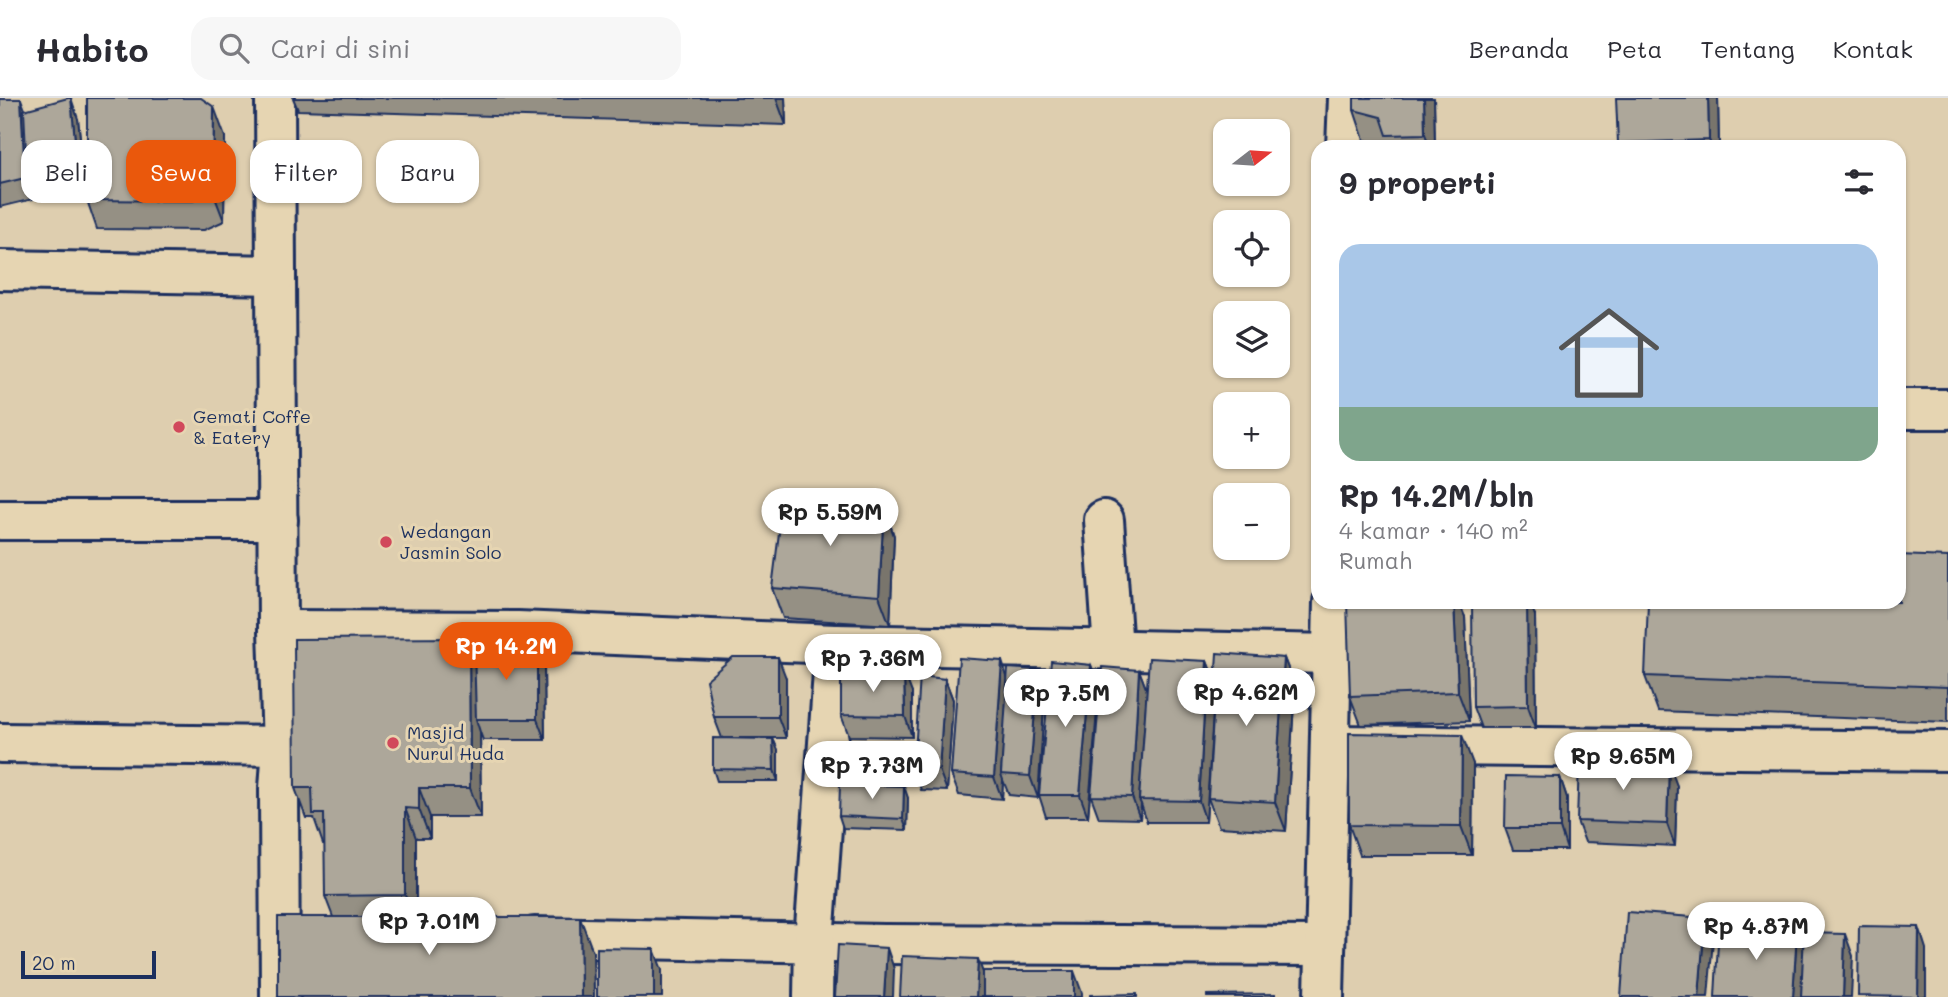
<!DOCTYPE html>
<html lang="id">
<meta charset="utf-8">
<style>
:root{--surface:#fff;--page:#f7f7f7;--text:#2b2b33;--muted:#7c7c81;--line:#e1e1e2;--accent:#ea580c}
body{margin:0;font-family:Mali,sans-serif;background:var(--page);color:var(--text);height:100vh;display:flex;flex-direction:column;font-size:26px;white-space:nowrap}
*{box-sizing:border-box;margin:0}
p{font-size:23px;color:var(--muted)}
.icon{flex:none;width:38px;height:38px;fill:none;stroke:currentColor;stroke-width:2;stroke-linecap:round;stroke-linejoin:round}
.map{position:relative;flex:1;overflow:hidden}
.panel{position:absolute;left:1311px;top:42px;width:595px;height:469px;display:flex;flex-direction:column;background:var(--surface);border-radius:21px;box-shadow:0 2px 5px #0004}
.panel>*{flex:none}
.guide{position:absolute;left:21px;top:42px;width:665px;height:63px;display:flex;gap:14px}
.needle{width:46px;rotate:73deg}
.tools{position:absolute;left:1213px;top:21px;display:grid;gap:14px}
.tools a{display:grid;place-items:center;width:77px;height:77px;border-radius:14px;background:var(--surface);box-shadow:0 2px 5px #0004;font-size:35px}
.scale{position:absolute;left:21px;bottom:18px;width:135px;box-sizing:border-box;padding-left:7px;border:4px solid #1b2f5e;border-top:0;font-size:19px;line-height:24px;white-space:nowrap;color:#1b2f5e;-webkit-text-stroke:5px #e6d5b2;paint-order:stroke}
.price{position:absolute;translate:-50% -60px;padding:0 16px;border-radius:24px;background:#fff;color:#222;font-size:23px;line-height:46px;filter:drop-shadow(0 2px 4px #0008)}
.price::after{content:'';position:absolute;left:50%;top:42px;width:21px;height:16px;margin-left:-10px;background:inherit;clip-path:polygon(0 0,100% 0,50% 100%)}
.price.on{background:var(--accent);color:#fff}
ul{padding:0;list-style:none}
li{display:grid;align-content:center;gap:14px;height:371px;padding:0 28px}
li+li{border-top:2px solid var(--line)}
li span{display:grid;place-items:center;height:217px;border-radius:21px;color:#555}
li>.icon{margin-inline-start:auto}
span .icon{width:126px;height:126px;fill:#fffc;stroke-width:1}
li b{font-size:30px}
h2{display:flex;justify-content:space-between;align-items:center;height:84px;padding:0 28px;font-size:30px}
.chip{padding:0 24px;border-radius:21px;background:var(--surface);box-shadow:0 2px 5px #0004;font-size:24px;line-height:63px}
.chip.on{background:var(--accent);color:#fff}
header{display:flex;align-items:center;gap:42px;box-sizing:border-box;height:98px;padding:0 35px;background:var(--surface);border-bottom:2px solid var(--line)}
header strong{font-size:33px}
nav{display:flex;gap:38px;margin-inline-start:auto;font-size:24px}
.search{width:490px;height:63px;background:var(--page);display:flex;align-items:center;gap:18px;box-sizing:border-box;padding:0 24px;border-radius:21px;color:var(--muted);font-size:26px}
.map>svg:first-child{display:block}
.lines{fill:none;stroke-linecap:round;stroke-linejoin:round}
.minor-casing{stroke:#1b2f5e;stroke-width:44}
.minor{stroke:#e6d5b2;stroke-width:38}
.wall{fill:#959084;stroke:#1b2f5e;stroke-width:2}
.shaded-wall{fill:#79756c;stroke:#1b2f5e;stroke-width:2}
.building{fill:#ada79a;stroke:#1b2f5e;stroke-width:2}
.poi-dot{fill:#d1495b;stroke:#e6d5b2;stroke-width:2.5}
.labels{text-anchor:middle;stroke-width:6;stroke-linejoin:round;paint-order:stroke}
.poi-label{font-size:18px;fill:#1b2f5e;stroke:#e6d5b2;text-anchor:start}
</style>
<header>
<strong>Habito</strong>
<div class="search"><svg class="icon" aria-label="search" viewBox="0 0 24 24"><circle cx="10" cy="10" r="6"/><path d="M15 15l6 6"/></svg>Cari di sini</div>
<nav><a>Beranda</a><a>Peta</a><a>Tentang</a><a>Kontak</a></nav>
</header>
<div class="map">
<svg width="1948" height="899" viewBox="0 0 1948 899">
<rect width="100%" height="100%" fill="#deceaf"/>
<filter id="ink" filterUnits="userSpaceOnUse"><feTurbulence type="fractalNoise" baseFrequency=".0143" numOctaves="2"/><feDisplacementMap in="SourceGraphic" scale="14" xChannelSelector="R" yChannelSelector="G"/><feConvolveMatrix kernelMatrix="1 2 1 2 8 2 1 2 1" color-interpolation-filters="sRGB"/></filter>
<g filter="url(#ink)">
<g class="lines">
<g class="minor-casing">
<g id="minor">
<polyline points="275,0 278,532 282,648 279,691 280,899"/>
<polyline points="1346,49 1348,0"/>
<polyline points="0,172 276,177"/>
<polyline points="1899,311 1948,311"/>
<polyline points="0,422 278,422"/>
<polyline points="1104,422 1113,552"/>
<polyline points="278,532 518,533 835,546 1331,556"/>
<polyline points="0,645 282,648"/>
<polyline points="1331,647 1948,653"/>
<polyline points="534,839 884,846 1325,848"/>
<polyline points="813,899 814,843 835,546"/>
<polyline points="1324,899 1333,504"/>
</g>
</g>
<use href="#minor" class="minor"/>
</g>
<g class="wall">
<polygon points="293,0 785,0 786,27 298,12"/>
<polygon points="1354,0 1434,0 1435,49 1391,49 1364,42 1354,12"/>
<polygon points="1718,0 1719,49 1619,49 1618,45"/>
<polygon points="0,1 25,12 78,21 85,86 35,96 32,88 33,101 0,109"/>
<polygon points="225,39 224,123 204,132 97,131 87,102"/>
<polygon points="884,409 894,438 890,527 783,520 772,490"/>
<polygon points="1948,459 1948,624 1658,613 1645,578"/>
<polygon points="1535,518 1536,630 1481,630 1473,609"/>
<polygon points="1465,519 1469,623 1361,627 1350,598"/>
<polygon points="537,548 544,569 545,642 483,642 480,634 481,719 430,719 430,740 416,740 416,819 593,854 594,899 278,899 333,819 325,798 325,746 323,746 314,720 306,720 295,690 474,555"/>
<polygon points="1284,560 1295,589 1286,733 1219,729 1208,700"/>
<polygon points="1207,563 1215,584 1206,724 1147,724 1141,706 1140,721 1099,720 1091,698 1139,572 1147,593"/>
<polygon points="1091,567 1099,589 1088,719 1046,719 1039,697"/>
<polygon points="786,580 786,640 722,640 714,619"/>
<polygon points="1008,580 1045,593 1038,700 1009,697 1003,682 1002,701 959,697 951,676"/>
<polygon points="945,581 953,602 947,693 921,692 914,670"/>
<polygon points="912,595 912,639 849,638 841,617"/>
<polygon points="773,641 778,652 778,683 717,683 713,671"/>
<polygon points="902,646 906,657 905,687 842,684 838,673"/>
<polygon points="1473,666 1472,757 1360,757 1349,727"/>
<polygon points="1560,679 1567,700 1567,752 1513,752 1505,730"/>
<polygon points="1677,688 1675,748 1585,744 1577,723"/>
<polygon points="908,700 907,732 843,730 839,718"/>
</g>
<g class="shaded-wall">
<polygon points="71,0 78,21 85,86 77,64"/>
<polygon points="776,0 785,0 786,27"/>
<polygon points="1424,0 1434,0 1435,49 1430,49 1425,36"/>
<polygon points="1708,0 1718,0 1719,49 1712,49 1709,42"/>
<polygon points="21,1 29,22 27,75 32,88 33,101 25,80"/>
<polygon points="214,9 225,39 224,123 213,94"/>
<polygon points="884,409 894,438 890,527 879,498"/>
<polygon points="1454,504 1459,504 1465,519 1469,623 1458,594"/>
<polygon points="1527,504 1530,504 1535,518 1536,630 1528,608"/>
<polygon points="469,540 480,570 476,621 480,634 481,719 470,690"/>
<polygon points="537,548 544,569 545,642 537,621"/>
<polygon points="778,559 786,580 786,640 778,619"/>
<polygon points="1284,560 1295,589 1286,733 1275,704"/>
<polygon points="1002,563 1009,585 1001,676 1003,682 1002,701 994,679"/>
<polygon points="1207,563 1215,584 1206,724 1199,703"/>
<polygon points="1091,567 1099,589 1088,719 1080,697"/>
<polygon points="1038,572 1045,593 1038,700 1030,678"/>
<polygon points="1139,572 1147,593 1139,702 1141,706 1140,721 1132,699"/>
<polygon points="904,574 912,595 912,639 905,618"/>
<polygon points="945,581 953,602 947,693 939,672"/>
<polygon points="1462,637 1473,666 1472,757 1461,728"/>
<polygon points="773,641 778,652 778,683 774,672"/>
<polygon points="902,646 906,657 905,687 901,675"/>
<polygon points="1669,666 1677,688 1675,748 1667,726"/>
<polygon points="1560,679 1567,700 1567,752 1560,730"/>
<polygon points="904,688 908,700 907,732 903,721"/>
<polygon points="419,690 430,719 430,740 419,711"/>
<polygon points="405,710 416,740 416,827 405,797"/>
<polygon points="580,819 593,854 594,899 581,899"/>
<polygon points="1705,820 1713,842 1708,899 1699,899"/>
<polygon points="1919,829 1926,851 1926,899 1918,899"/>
<polygon points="1797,832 1805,854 1802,899 1793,899"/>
<polygon points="1845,836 1853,858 1851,899 1843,899"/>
<polygon points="887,850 894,871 893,899 884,899"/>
<polygon points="654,851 662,872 662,899 654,899"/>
<polygon points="978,861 986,883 985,899 976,899"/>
<polygon points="1074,873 1082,895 1082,899 1074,899"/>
</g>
<g class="building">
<polygon points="68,0 71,0 77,64 27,75 24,12"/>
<polygon points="87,0 201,0 214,9 213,94 193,103 87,102"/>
<polygon points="1354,0 1424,0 1425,36 1387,37 1381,19 1354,12"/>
<polygon points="1616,0 1708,0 1709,42 1618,45"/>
<polygon points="0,1 21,1 25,80 0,86"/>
<polygon points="783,403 884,409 879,498 772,490"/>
<polygon points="1899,457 1948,459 1948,589 1645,578 1648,504 1899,504"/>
<polygon points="1347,504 1454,504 1458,594 1350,598"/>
<polygon points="1472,504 1527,504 1528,608 1473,609"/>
<polygon points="469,540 470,690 419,690 419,711 405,710 405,797 325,798 324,716 313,716 312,690 295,690 294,541"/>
<polygon points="474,548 537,548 537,621 476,621"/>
<polygon points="1217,555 1284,560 1275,704 1208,700"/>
<polygon points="733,559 778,559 778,619 714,619 706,582"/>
<polygon points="959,560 1002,563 994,679 951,676"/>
<polygon points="1149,560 1207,563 1199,703 1139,702"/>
<polygon points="1051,563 1091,567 1080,697 1039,697"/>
<polygon points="1102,569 1139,572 1132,699 1091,698"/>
<polygon points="1008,570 1038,572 1030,678 1001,676"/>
<polygon points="841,574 904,574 905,618 841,617"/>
<polygon points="920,578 945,581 939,672 914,670"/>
<polygon points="1349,635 1462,637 1461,728 1349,727"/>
<polygon points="713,640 773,641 774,672 713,671"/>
<polygon points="840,643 902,646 901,675 838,673"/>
<polygon points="1579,663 1669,666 1667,726 1577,723"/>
<polygon points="1506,678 1560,679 1560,730 1505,730"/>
<polygon points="840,686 904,688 903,721 839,718"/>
<polygon points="1627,814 1705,820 1699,899 1621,899"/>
<polygon points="278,819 580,819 581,899 278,899"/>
<polygon points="1719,827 1797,832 1793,899 1715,899"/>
<polygon points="1859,828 1919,829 1918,899 1858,898"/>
<polygon points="1804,835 1845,836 1843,899 1801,899"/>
<polygon points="838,847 887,850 884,899 835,899"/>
<polygon points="597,850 654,851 654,899 597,899"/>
<polygon points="902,858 978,861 976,899 900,899"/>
<rect x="983" y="873" width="91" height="26"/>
<polygon points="1137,896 1137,899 1090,899 1090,897"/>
<polygon points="1275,896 1275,899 1207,899 1207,897"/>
</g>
</g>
<g class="poi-dot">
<circle cx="179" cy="329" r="7"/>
<circle cx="386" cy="444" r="7"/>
<circle cx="393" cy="645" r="7"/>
</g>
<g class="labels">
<g class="poi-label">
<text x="193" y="325">Gemati Coffe<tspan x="193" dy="21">&amp; Eatery</tspan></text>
<text x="400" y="440">Wedangan<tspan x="400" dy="21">Jasmin Solo</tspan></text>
<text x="407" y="641">Masjid<tspan x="407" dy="21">Nurul Huda</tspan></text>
</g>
</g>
</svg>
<div class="tools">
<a><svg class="needle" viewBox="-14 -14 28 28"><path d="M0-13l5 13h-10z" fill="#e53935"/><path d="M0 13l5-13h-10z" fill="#7c7c81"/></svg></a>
<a><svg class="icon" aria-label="locate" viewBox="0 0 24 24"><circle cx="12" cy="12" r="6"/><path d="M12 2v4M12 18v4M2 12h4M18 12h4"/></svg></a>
<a><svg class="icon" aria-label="layers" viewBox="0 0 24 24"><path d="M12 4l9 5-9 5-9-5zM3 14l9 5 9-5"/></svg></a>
<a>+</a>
<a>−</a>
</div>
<div class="scale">20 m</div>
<b class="price" style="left:830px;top:450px">Rp 5.59M</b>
<b class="price on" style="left:506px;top:584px">Rp 14.2M</b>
<b class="price" style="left:873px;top:596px">Rp 7.36M</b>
<b class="price" style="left:1246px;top:630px">Rp 4.62M</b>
<b class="price" style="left:1065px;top:631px">Rp 7.5M</b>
<b class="price" style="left:1623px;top:694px">Rp 9.65M</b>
<b class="price" style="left:872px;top:703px">Rp 7.73M</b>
<b class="price" style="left:429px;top:859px">Rp 7.01M</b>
<b class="price" style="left:1756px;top:864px">Rp 4.87M</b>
<div class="guide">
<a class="chip">Beli</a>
<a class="chip on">Sewa</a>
<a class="chip">Filter</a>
<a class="chip">Baru</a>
</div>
<section class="panel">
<h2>9 properti<svg class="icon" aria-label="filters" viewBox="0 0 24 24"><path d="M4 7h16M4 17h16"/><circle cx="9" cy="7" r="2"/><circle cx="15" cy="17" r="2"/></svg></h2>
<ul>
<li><span style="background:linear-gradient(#a9c7e8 75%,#7fa58c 0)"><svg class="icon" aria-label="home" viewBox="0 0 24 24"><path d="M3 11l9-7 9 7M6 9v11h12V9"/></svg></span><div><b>Rp 14.2M/bln</b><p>4 kamar · 140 m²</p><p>Rumah</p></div></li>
</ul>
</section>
</div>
